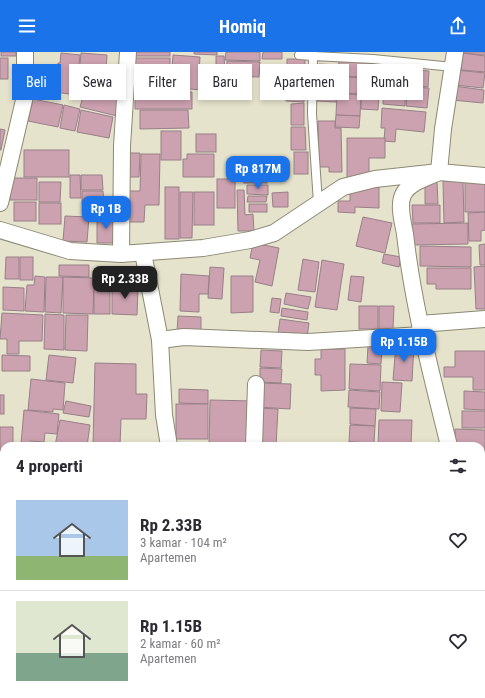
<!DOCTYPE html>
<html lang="id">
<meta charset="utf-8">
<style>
:root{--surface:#fff;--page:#f7f7f7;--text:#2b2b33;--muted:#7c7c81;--line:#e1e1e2;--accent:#1a73e8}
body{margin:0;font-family:"Roboto Condensed",sans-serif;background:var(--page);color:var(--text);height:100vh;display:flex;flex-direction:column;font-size:15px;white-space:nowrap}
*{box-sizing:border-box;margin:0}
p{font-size:13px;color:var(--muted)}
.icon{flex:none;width:22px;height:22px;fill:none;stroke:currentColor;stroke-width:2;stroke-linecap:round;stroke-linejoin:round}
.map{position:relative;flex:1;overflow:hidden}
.sheet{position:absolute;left:0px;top:390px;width:485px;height:256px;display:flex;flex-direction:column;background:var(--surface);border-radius:12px 12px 0 0;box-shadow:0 2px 6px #0003}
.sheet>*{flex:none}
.hud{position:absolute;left:12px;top:12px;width:461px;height:36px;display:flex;gap:8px}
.price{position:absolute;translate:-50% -34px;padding:0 9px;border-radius:8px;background:var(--accent);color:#fff;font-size:13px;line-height:26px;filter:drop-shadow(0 1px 2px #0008)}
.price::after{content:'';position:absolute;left:50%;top:24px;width:12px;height:9px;margin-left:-6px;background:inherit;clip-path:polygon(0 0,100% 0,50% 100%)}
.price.active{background:#222;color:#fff}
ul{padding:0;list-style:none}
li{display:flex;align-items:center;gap:12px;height:100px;padding:0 16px}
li+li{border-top:1px solid var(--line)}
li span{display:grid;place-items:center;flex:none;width:112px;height:80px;border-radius:0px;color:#555}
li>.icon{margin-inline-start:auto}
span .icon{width:48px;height:48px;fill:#fffc;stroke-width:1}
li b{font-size:17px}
h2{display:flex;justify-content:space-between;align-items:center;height:48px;padding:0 16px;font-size:17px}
.chip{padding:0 14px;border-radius:0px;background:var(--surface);box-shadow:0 2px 6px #0003;font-size:14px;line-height:36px}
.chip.active{background:var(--accent);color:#fff}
header{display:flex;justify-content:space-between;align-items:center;height:52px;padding:0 16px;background:var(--accent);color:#fff;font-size:18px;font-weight:700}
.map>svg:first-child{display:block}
.building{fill:#cca1b0;stroke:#978088}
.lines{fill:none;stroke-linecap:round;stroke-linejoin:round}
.lane-casing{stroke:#8c8974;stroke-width:10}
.street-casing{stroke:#8c8974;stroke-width:18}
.lane{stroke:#fff;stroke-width:8}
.street{stroke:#fff;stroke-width:16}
</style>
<header><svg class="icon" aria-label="menu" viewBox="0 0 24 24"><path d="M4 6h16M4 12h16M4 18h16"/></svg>Homiq<svg class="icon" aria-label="share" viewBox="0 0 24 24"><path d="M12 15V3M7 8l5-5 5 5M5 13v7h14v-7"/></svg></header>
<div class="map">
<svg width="485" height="646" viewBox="0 0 485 646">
<rect width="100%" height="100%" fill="#e6e3cc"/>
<g class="building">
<rect x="1" y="0" width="15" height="4"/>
<rect x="133" y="0" width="37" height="4"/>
<polygon points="194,0 217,0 217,3 194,2"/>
<polygon points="226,0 260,0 260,9 225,8"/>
<polygon points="263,0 282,0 282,7 262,7"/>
<polygon points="485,0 485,3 461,1 461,0"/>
<polygon points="61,1 80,3 76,43 55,40 58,11 60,11"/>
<polygon points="81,1 107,3 106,18 102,17 102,25 79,23"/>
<polygon points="463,1 485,4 485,20 461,18"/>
<polygon points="173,3 200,5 199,22 219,23 218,39 189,37 189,29 171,28"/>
<polygon points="216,4 224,4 225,21 216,22"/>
<rect x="0" y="6" width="8" height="21"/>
<rect x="130" y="6" width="40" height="13"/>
<polygon points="287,7 305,7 305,31 287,30"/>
<polygon points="339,8 381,10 380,26 338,24"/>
<polygon points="227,9 260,10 259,25 227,24"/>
<polygon points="387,11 401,12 398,33 385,32"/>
<polygon points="319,12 338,13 336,50 317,49"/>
<polygon points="402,17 429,19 428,35 401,32"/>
<polygon points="456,18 485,21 483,36 454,33"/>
<polygon points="170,20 170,39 130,39 130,21"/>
<polygon points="338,24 362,26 361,42 337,41"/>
<polygon points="362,26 380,27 378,58 361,57"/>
<polygon points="287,32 305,32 304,50 286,49"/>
<polygon points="384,33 406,35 405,54 383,52"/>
<polygon points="454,34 484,38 483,51 452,48"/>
<polygon points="408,35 429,36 427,56 406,54"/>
<polygon points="85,37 121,46 117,64 80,55"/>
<polygon points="192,40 192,57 135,57 135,41"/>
<polygon points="337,41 361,43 360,64 336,63"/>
<polygon points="33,47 63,53 58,75 28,69"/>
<polygon points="304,51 304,73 291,73 291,52"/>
<polygon points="64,53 80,57 75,79 60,76"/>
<polygon points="382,56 426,60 424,80 396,77 395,90 384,89 385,76 381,76"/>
<polygon points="81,58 113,65 109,86 77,80"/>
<polygon points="140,58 188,58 189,76 140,77"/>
<polygon points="336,63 360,64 359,76 335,75"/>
<polygon points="318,69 335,69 335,76 341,76 342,120 329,120 329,115 319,115"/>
<polygon points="291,75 305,75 306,98 291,98"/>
<polygon points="0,77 5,78 1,98 0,98"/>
<rect x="161" y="79" width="20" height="29"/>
<rect x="196" y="82" width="20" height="18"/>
<polygon points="347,86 385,86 385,106 369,106 369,128 347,128"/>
<rect x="24" y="98" width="45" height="27"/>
<rect x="294" y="100" width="14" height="22"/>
<polygon points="125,101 140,101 139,125 125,125"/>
<polygon points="141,102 160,102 159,153 145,153 144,170 126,170 126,139 140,139"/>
<polygon points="187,102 214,102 214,125 183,125 183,107 187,107"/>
<rect x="244" y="121" width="23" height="10"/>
<polygon points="70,123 80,123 81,146 70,146"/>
<polygon points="81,123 102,123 103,138 81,138"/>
<rect x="10" y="126" width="27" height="22"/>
<rect x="217" y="127" width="18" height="29"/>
<polygon points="443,129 463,129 464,170 444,171"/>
<polygon points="485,129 485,160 465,160 465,130"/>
<polygon points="39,130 61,130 60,150 39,150"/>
<polygon points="425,130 437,130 438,152 425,152"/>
<polygon points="247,133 268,133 268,143 247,142"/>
<rect x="165" y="135" width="14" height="52"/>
<polygon points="350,135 379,135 379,156 355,155 355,161 338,160 338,149 350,149"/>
<polygon points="237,138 244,138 245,163 253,162 254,179 238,179"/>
<polygon points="82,139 103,139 104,152 82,152"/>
<polygon points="180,140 193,140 192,186 180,186"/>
<rect x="194" y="140" width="20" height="33"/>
<polygon points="288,140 288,155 273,155 272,141"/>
<polygon points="248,144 267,144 266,150 247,150"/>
<rect x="14" y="150" width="22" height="19"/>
<rect x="39" y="151" width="22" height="21"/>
<rect x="249" y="152" width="18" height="8"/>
<polygon points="412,153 440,153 440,171 413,171"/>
<polygon points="485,160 485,178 481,179 481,189 469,189 468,161"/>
<polygon points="65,164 89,165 87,190 63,189"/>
<polygon points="363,165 392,171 385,201 356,194"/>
<rect x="97" y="166" width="19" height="25"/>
<polygon points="468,171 468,192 413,193 412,172"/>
<polygon points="253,191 279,196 272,234 255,230 260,208 250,206"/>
<polygon points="485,192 485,213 480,213 479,193"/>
<polygon points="420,194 471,195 471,215 420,214"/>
<polygon points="384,202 401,205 399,215 382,211"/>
<polygon points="6,205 19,205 19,227 5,227"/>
<rect x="20" y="205" width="13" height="23"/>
<polygon points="303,207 319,210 315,240 298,238"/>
<polygon points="322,208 344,212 337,258 315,255"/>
<polygon points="59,213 89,213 89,225 59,224"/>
<polygon points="485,214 485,257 476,257 474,215"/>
<polygon points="210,215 224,216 222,247 208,246"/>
<polygon points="427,216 471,216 471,237 436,237 436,232 427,232"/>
<polygon points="181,222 209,224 208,242 199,242 199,260 180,259"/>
<polygon points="35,224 45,225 44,260 25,259 27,233 34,233"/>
<polygon points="231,224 253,224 253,260 231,261"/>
<polygon points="351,224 364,225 361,250 348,248"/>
<polygon points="46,225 63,225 61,261 45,260"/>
<polygon points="63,225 94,226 93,262 63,261"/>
<rect x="94" y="234" width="16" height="28"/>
<polygon points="112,234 138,235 137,263 112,262"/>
<polygon points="3,235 24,236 24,259 3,258"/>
<polygon points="286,241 311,245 308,257 284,252"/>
<polygon points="272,246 281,247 279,261 270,260"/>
<rect x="359" y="254" width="19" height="23"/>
<polygon points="379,254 394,254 393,277 379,277"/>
<polygon points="282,256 308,260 307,268 281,264"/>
<polygon points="2,261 43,263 42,289 19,289 19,302 7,302 7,287 0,287"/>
<polygon points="45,262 64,263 64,298 44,297"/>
<polygon points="66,263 88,263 87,299 65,298"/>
<polygon points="178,264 201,265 201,281 177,280"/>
<polygon points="280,267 309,271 307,286 278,282"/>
<polygon points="396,292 414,293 412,329 393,328"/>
<polygon points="368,294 382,295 381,312 367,311"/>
<polygon points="321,297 345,297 345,338 321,339 321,323 315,323 315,307 321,307"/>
<polygon points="261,298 282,299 281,316 260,315"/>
<polygon points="455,299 485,299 485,338 473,338 473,325 444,325 444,315 455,315"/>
<polygon points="2,303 30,304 30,319 2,319"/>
<polygon points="49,303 76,306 73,331 46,328"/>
<polygon points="95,311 136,312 136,342 147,342 146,367 121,367 120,394 93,394"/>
<polygon points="350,312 381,313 380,339 349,337"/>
<polygon points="260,316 282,317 281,331 260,330"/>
<polygon points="31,327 65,331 63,358 53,357 53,360 28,358"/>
<polygon points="382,330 402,331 400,360 381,359"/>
<polygon points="259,331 291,332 290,357 258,355"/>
<polygon points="179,337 208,338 208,352 179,351"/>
<polygon points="349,338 380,340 379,357 348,355"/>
<polygon points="464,339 485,340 485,358 464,357"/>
<rect x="0" y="343" width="4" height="19"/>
<polygon points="210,348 253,349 253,392 243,392 243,394 209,394"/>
<polygon points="66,349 91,354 89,365 63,361"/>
<rect x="176" y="352" width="32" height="35"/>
<polygon points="258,356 278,357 276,394 256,394"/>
<polygon points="350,356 376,357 375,374 350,372"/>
<polygon points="24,358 59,362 57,382 45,381 44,390 30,389 30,393 21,392"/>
<rect x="462" y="359" width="23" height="17"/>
<polygon points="60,368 90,373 87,394 55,394"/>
<polygon points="379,368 412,368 411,394 378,394"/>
<polygon points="350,373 375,374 374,391 349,390"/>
<polygon points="0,375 13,375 13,394 4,394 4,399 0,399"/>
<polygon points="455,377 485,378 485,398 481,398 481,394 455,394"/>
<polygon points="349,390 371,391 371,394 349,394"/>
<rect x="481" y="399" width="4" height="20"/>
<rect x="0" y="453" width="4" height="25"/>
<polygon points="3,487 4,487 4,521 2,521"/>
<polygon points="0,504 2,504 1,521 0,521"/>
<polygon points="99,642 120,642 120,645"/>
<polygon points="121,642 145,645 145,646 120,646"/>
<polygon points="147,642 168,642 167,646 146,646"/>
<polygon points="169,642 198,642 197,646 168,646"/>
<polygon points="278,642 278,646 258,646 258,643"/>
<rect x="295" y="642" width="21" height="4"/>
<polygon points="255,644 255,646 225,646 225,645"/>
</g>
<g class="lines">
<g class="lane-casing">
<g id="lane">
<polyline points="299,3 313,4"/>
<polyline points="318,151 312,62 313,4 373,7 453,15"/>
</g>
</g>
<g class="street-casing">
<g id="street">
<polyline points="0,151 25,44 25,0"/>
<polyline points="0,178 70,199 121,202 203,196 250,188 274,181 343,135 375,127 439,120 485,124"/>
<polyline points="143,201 160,288"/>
<polyline points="121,202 122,94 128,0"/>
<polyline points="420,272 485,267"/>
<polyline points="169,394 164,363 160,288 184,285 308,290 422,283"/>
<polyline points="254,394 256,332"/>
<path d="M449,394c-17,-70 -36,-140 -44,-212 -2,-12 -7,-28 -2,-39 6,-13 24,-17 36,-23l4,-43 12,-77"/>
<polyline points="0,439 4,438"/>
<polyline points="481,577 485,586"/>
<polyline points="77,642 79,646"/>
<polyline points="210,642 211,646"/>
</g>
</g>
<use href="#lane" class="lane"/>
<use href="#street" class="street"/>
</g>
</svg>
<b class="price" style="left:258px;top:138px">Rp 817M</b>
<b class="price" style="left:106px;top:178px">Rp 1B</b>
<b class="price active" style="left:125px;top:248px">Rp 2.33B</b>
<b class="price" style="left:404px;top:311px">Rp 1.15B</b>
<div class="hud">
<a class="chip active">Beli</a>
<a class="chip">Sewa</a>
<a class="chip">Filter</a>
<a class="chip">Baru</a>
<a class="chip">Apartemen</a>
<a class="chip">Rumah</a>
</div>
<section class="sheet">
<h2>4 properti<svg class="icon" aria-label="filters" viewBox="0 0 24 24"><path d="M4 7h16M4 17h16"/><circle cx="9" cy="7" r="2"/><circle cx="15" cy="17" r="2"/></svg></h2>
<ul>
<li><span style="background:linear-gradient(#a9c7e8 70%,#8fb573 0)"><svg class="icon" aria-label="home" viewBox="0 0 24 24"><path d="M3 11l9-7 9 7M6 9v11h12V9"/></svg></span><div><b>Rp 2.33B</b><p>3 kamar · 104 m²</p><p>Apartemen</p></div><svg class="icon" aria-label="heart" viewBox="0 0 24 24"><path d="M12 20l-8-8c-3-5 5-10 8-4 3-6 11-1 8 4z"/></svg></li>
<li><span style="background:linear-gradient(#dfe7d0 65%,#7fa58c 0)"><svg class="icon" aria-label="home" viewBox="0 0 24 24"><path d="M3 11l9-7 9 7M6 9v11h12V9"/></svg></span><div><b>Rp 1.15B</b><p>2 kamar · 60 m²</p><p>Apartemen</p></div><svg class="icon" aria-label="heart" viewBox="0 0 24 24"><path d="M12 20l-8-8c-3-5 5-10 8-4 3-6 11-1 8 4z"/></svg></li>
</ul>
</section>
</div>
